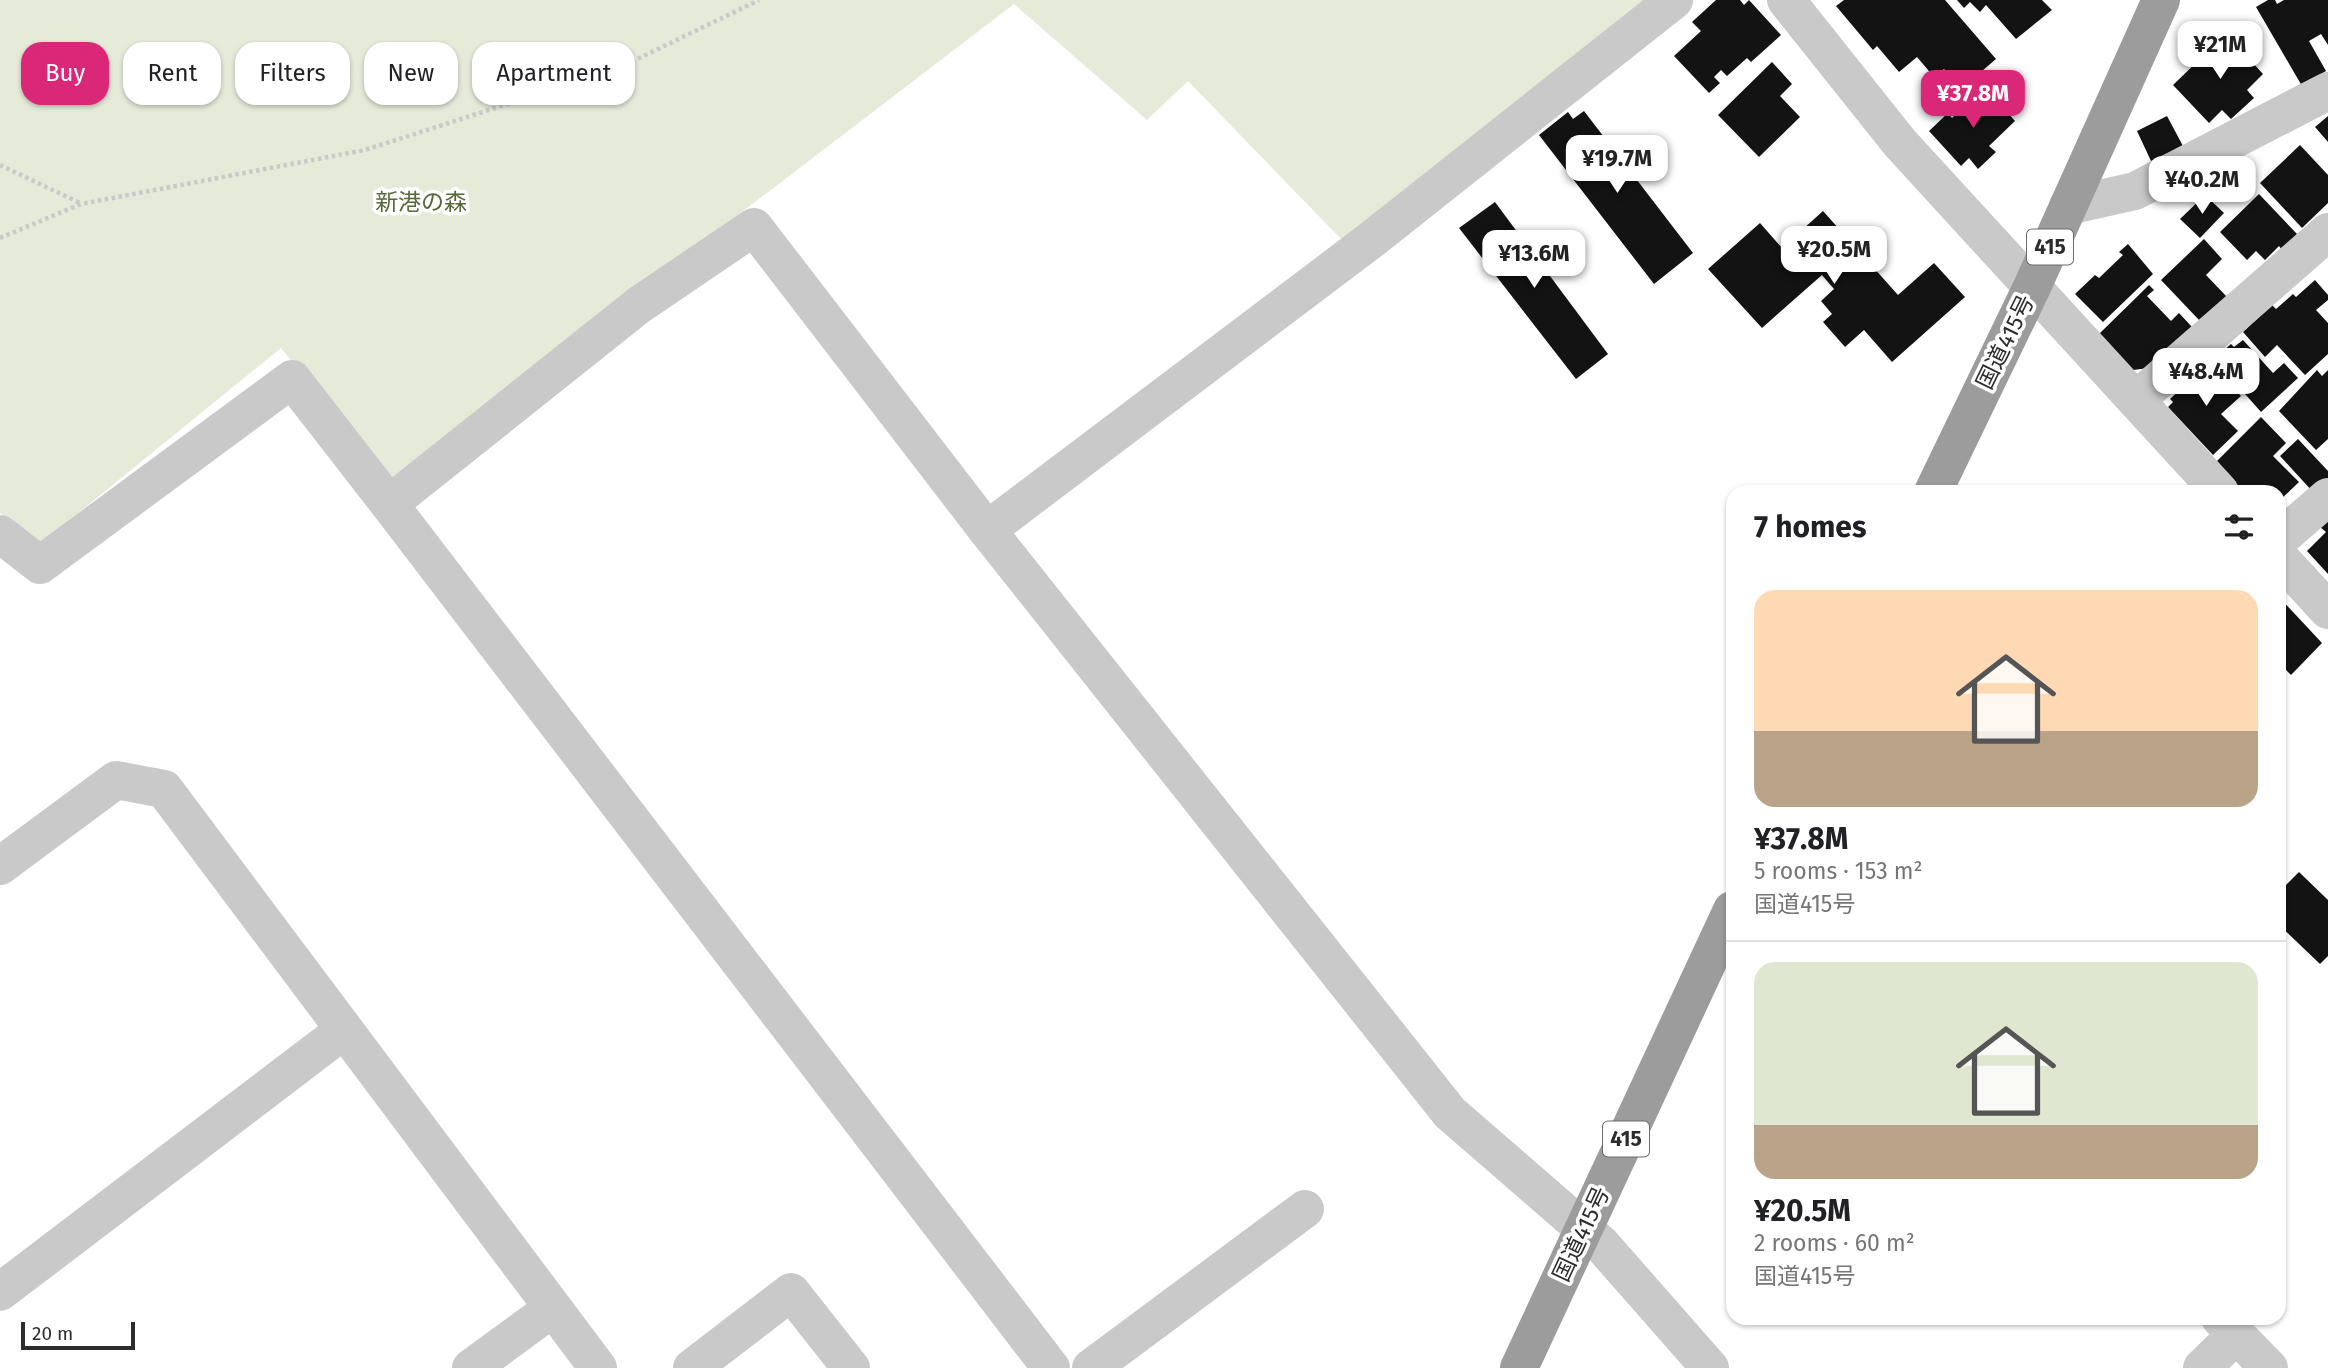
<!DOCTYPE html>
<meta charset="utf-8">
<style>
:root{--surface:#fff;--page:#f6f6f6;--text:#202124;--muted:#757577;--line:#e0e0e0;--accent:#db2777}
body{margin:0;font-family:"Fira Sans","Noto Sans JP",sans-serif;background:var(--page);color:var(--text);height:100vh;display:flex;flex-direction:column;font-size:26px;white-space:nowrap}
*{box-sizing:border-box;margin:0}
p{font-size:23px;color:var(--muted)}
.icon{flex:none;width:38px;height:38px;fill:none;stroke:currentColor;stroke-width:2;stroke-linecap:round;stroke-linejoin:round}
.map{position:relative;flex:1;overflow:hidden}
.side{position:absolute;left:1726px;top:485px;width:560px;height:840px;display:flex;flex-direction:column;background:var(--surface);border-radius:21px;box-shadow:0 2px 5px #0004}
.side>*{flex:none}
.top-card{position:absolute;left:21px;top:42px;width:665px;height:63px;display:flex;gap:14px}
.scale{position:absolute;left:21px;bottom:18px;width:114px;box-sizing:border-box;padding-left:7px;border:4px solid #2c2c2c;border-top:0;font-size:19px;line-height:24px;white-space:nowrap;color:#2c2c2c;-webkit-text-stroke:5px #fff;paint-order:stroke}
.price{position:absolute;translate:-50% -60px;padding:0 16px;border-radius:14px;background:#fff;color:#222;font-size:23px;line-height:46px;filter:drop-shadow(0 2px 4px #0008)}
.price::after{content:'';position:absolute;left:50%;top:42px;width:21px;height:16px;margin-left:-10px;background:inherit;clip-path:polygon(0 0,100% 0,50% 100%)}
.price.on{background:var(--accent);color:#fff}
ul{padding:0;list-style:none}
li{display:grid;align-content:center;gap:14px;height:371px;padding:0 28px}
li+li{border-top:2px solid var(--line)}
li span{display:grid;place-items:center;height:217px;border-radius:21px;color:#555}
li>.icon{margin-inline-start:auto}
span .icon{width:126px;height:126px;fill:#fffc;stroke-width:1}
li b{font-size:30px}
h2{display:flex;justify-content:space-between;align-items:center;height:84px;padding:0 28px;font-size:30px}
.pill{padding:0 24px;border-radius:21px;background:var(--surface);box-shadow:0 2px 5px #0004;font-size:24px;line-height:63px}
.pill.on{background:var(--accent);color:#fff}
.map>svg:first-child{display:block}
.green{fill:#e5ead9}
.building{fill:#131313}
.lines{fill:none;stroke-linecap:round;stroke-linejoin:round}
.path{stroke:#c9c9c9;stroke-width:4.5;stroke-dasharray:3.5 3.5;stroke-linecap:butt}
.minor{stroke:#c9c9c9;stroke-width:38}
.trunk{stroke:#9c9c9c;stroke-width:38}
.labels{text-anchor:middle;stroke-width:7;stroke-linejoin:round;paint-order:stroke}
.shield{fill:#fff;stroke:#6b6b6b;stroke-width:2}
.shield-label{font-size:21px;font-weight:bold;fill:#2c2c2c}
.park-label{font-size:23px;fill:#56673a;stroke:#fff}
.street-label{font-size:23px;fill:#2c2c2c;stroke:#fff}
</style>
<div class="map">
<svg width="2328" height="1368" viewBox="0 0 2328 1368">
<rect width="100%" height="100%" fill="#fff"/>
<polygon class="green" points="0,0 1656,0 1342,240 1188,81 1147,120 1014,4 390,481 281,348 40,544 0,513"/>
<g class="building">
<polygon points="1716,0 1740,0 1744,5 1749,0 1781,35 1751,62 1747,58 1727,76 1721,70 1714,77 1720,83 1709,93 1674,56 1701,31 1692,22"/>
<polygon points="1844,0 1945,0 1996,59 1961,89 1944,69 1934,77 1917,57 1899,72 1877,46 1873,50 1836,6"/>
<polygon points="1957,0 2042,0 2052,10 2016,39 1986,5 1980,12 1970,2 1964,8"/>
<polygon points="2268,0 2275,0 2277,4 2284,0 2328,0 2328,45 2321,34 2309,41 2326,71 2302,86 2256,7"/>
<polygon points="2226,34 2263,74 2247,90 2254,98 2231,119 2222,110 2209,123 2173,85"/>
<polygon points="1772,62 1792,84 1780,96 1800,117 1759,157 1718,115"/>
<polygon points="1985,88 2015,121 1989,146 1996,152 1978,169 1969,158 1961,166 1929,131 1948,113 1952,118"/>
<polygon points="1584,111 1693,253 1654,284 1539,135 1568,112 1573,119"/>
<polygon points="2167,116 2183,146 2151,161 2137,131"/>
<polygon points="2328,116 2328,142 2315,127"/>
<polygon points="2300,145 2328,175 2328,203 2302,228 2260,183"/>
<polygon points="2259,194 2297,234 2282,250 2279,246 2265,260 2256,251 2247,260 2220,232"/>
<polygon points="2205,195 2224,213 2200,238 2180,219"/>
<polygon points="1495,202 1608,354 1576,379 1459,228"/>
<polygon points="1823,211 1898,295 1934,263 1965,297 1892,362 1864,330 1845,347 1823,322 1832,314 1821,301 1834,289 1822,275 1762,328 1708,269 1760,223 1782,248"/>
<polygon points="2204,239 2222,259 2206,275 2227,297 2199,320 2161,280"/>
<polygon points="2128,244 2153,274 2103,322 2075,294 2095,275 2099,278 2123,255 2119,252"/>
<polygon points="2315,280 2328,295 2328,300 2316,310 2328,323 2328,354 2305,375 2277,345 2265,357 2243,332 2272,305 2276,309 2293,294 2296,297"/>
<polygon points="2149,285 2154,290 2147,296 2171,321 2179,313 2192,327 2149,368 2133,370 2099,334"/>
<polygon points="2243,340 2273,373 2284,363 2298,378 2261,412 2214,359 2231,344 2234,347"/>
<polygon points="2209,362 2241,396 2221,414 2238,431 2213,455 2168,407 2173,402 2170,399"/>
<polygon points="2317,370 2322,376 2328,370 2328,439 2316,450 2279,411"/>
<polygon points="2261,417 2286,443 2273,456 2299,482 2278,502 2278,492 2243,492 2215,463"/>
<polygon points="2298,439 2328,471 2328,478 2313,492 2280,456"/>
<polygon points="2328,520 2328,574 2307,551 2326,532 2320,527"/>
<polygon points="2278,596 2322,643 2291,675 2278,662"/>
<polygon points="2299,872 2328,900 2328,956 2320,964 2278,924 2278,893"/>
</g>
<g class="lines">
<g class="path">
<polyline points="0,165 80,203"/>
<polyline points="0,238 81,204 365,150 619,68 759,0"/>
</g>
<g class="minor">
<polyline points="1786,0 1900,143 2220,492"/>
<polyline points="2068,206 2135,191 2328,91"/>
<polyline points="2136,400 2328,232"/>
<polyline points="389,504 1051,1368"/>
<polyline points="987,530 1371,240 1674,0"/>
<polyline points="0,534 40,565 292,379 389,504 639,305 754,227 987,530 1450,1113 1601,1244 1710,1368"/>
<polyline points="2278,540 2328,497"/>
<polyline points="2278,556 2328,610"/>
<polyline points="0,866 116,780 164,789 598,1368"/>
<polyline points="0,1292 343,1031"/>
<polyline points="2220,1318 2269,1368"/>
<polyline points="471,1368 553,1308"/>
<polyline points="692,1368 791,1292 851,1368"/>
<polyline points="1091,1368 1305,1209"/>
<polyline points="2202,1368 2236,1335"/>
</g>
<g class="trunk">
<polyline points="1933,492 2032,287 2161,0"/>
<polyline points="1519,1368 1732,910"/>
</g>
</g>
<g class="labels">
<g class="shield">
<rect x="2027" y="229.5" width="46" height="35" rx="5"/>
<rect x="1603" y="1121.5" width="46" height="35" rx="5"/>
</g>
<g class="shield-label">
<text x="2050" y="254">415</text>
<text x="1626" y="1146">415</text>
</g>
<g class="park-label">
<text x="421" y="210">新港の森</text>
</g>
<g class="street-label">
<text transform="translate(2005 342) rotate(-64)" y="8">国道415号</text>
<text transform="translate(1581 1234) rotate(-65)" y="8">国道415号</text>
</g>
</g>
</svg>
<div class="scale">20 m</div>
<b class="price" style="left:2220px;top:81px">¥21M</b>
<b class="price on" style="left:1973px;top:130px">¥37.8M</b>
<b class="price" style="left:1617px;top:195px">¥19.7M</b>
<b class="price" style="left:2202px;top:216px">¥40.2M</b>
<b class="price" style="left:1834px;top:286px">¥20.5M</b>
<b class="price" style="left:1534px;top:290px">¥13.6M</b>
<b class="price" style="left:2206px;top:408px">¥48.4M</b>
<div class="top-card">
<a class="pill on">Buy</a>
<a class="pill">Rent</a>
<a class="pill">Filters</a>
<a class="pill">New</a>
<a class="pill">Apartment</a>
</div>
<section class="side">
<h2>7 homes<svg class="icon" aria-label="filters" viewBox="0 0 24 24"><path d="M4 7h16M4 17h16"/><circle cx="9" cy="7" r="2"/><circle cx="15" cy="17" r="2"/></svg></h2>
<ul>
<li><span style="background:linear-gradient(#ffd9b3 65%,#b9a48a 0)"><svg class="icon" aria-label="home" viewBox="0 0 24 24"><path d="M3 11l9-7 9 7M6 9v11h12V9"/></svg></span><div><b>¥37.8M</b><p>5 rooms · 153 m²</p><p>国道415号</p></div></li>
<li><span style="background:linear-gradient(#dfe7d0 75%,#b9a48a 0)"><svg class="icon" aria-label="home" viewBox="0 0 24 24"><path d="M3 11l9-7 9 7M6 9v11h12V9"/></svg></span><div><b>¥20.5M</b><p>2 rooms · 60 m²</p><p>国道415号</p></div></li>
</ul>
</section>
</div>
